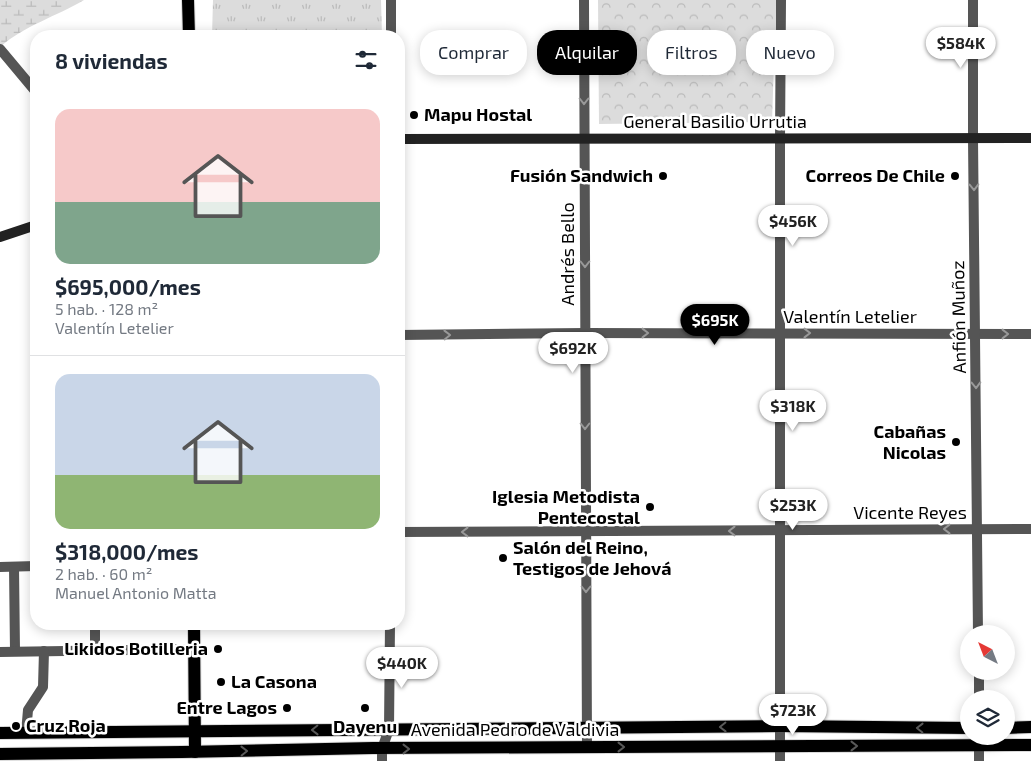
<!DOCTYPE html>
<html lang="es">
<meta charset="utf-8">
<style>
:root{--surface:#fff;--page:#f6f6f7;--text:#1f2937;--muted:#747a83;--line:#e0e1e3;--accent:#000}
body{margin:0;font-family:"Exo 2",sans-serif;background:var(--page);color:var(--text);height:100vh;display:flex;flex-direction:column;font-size:19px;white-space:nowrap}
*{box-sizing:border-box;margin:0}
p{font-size:16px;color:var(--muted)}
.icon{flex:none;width:28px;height:28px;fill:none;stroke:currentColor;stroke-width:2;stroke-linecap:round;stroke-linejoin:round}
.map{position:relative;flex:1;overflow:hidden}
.details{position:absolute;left:30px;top:30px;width:375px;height:600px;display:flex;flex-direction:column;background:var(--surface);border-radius:20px;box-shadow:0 2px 12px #0003}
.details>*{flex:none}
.hud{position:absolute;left:420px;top:30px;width:475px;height:45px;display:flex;gap:10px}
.needle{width:32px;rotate:318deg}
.controls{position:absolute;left:960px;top:625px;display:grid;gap:10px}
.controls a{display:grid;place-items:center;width:55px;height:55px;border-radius:50%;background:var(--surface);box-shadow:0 2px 12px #0003;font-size:25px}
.price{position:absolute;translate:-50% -42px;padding:0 11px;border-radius:18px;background:#fff;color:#222;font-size:16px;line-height:32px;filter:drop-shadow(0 1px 2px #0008)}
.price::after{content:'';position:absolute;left:50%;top:30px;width:15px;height:11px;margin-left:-8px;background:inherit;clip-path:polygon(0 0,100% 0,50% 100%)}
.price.active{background:var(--accent);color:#fff}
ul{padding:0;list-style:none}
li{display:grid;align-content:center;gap:10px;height:265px;padding:0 25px}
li+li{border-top:1px solid var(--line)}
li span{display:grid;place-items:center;height:155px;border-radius:15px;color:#555}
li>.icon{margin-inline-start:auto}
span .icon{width:90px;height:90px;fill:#fffc;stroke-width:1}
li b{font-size:21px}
h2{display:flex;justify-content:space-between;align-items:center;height:60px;padding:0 25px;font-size:21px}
.pill{padding:0 18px;border-radius:20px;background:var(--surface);box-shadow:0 2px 12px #0003;font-size:18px;line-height:45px}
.pill.active{background:var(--accent);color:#fff}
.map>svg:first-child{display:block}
.grass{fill:url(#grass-tufts)}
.wetland{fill:url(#wetland-marsh)}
.park{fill:url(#park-crowns)}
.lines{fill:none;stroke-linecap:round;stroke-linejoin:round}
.primary-casing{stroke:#dbdbdb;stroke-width:14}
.minor{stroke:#555;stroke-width:10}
.tertiary{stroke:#555;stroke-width:10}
.secondary{stroke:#222;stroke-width:10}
.primary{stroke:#000;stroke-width:12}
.oneway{stroke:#999}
.oneway2{stroke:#595959}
.poi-dot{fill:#000;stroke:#fff;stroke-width:2}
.labels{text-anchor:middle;stroke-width:5;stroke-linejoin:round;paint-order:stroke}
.poi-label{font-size:18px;font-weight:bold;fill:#000;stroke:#fff;text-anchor:end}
.street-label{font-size:18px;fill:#000;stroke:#fff}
</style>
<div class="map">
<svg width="1031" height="761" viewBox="0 0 1031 761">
<defs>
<pattern id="grass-tufts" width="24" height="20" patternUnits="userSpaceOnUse" patternTransform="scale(1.25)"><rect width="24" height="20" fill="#dcdcdc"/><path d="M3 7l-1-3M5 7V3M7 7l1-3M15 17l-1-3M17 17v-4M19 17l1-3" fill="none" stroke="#bbb"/></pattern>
<pattern id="wetland-marsh" width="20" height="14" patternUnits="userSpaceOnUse" patternTransform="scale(1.25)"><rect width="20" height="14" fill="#dcdcdc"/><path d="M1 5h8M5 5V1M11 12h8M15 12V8" fill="none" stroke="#bbb"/></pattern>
<pattern id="park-crowns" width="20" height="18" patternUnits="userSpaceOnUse" patternTransform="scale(1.25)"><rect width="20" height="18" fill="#dcdcdc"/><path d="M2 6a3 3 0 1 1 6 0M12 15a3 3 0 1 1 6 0" fill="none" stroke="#bbb"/></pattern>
</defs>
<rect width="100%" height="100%" fill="#fff"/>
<polygon class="grass" points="213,0 381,0 382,36 212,36"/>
<path class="wetland" d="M0,0h84c-27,16 -60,26 -84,47z"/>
<polygon class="park" points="598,0 776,0 772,122 599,124"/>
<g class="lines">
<g class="primary-casing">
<g id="primary">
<polyline points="188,0 189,36"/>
<polyline points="194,624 195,752"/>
<polyline points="1006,728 1031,727"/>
<polyline points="0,733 780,726 969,728"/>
<polyline points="0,754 182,752 373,748 1031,745"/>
</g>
</g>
<g class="minor">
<polyline points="391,0 391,36"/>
<polyline points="584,0 587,747"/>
<polyline points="973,0 973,139"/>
<polyline points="0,49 36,92"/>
<polyline points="780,139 781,0"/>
<polyline points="399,335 585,333 1031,334"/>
<polyline points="399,532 1031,529"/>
<polyline points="0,567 36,566"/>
<polyline points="14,567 15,651"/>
<polyline points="95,624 95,650"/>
<polyline points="0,652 194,649"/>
<polyline points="26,733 28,710 43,687 44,651"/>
<polyline points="382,761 382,749 389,729 390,624"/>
</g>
<g class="tertiary">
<polyline points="973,139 978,634"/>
<polyline points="979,671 979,699"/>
<polyline points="780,761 780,139"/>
<polyline points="979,761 979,736"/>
</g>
<g class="secondary">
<polyline points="399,139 1031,138"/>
<polyline points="0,237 36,225"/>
</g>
<use href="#primary" class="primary"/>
</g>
<defs><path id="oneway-chevron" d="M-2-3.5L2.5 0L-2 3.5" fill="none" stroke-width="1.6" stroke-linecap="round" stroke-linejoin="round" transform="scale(1.25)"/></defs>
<g class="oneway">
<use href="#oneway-chevron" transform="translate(584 101) rotate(90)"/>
<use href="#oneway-chevron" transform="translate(974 187) rotate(89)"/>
<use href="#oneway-chevron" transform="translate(585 264) rotate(90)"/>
<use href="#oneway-chevron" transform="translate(645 333)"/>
<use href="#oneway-chevron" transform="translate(807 333)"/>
<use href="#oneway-chevron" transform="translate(1005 334)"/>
<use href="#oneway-chevron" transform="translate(447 335) rotate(-1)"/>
<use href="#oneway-chevron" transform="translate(976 385) rotate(89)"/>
<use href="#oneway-chevron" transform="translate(585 426) rotate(90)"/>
<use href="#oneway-chevron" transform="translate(947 529) rotate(180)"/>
<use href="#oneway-chevron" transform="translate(732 531) rotate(180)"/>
<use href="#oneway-chevron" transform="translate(465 532) rotate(180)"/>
<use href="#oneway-chevron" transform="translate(586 589) rotate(90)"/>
</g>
<g class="oneway2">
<use href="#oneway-chevron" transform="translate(723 727) rotate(179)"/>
<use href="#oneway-chevron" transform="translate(920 728) rotate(-179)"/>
<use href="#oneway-chevron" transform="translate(315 730) rotate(179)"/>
<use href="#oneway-chevron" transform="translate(854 746)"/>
<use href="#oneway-chevron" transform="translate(621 747)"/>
<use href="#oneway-chevron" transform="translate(406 749)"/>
<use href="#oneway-chevron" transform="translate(244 751) rotate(-1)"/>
</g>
<g class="poi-dot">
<circle cx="414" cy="115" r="5"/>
<circle cx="663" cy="176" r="5"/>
<circle cx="955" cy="176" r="5"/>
<circle cx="956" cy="442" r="5"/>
<circle cx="650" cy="507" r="5"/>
<circle cx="503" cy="558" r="5"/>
<circle cx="218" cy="649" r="5"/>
<circle cx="221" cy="682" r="5"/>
<circle cx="287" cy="708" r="5"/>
<circle cx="365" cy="708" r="5"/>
<circle cx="16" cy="726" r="5"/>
</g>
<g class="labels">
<g class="poi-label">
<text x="424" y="121" text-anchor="start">Mapu Hostal</text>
<text x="653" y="182">Fusión Sandwich</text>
<text x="945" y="182">Correos De Chile</text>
<text x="946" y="438">Cabañas<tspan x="946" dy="21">Nicolas</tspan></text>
<text x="640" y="503">Iglesia Metodista<tspan x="640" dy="21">Pentecostal</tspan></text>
<text x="513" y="554" text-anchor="start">Salón del Reino,<tspan x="513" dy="21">Testigos de Jehová</tspan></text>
<text x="208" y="655">Likidos Botilleria</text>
<text x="231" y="688" text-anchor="start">La Casona</text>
<text x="277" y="714">Entre Lagos</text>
<text x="26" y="732" text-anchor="start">Cruz Roja</text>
<text x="365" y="733" text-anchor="middle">Dayenu</text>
</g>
<g class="street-label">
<text x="715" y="128">General Basilio Urrutia</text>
<text transform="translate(568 254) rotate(-90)" y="6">Andrés Bello</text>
<text x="850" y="323">Valentín Letelier</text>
<text transform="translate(959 317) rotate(-91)" y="6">Anfión Muñoz</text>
<text x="910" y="519">Vicente Reyes</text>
<text x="515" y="736">Avenida Pedro de Valdivia</text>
</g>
</g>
</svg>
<div class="controls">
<a><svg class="needle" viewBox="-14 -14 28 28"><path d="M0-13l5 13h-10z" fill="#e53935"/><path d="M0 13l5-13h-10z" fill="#747a83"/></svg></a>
<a><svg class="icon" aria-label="layers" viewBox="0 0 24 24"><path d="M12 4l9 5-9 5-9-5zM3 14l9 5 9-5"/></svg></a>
</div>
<b class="price" style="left:961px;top:69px">$584K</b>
<b class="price" style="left:793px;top:247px">$456K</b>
<b class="price active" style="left:715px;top:346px">$695K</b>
<b class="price" style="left:573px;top:374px">$692K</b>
<b class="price" style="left:793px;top:432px">$318K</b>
<b class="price" style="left:793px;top:531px">$253K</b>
<b class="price" style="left:402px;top:689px">$440K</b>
<b class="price" style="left:793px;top:736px">$723K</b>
<div class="hud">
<a class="pill">Comprar</a>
<a class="pill active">Alquilar</a>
<a class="pill">Filtros</a>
<a class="pill">Nuevo</a>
</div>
<section class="details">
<h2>8 viviendas<svg class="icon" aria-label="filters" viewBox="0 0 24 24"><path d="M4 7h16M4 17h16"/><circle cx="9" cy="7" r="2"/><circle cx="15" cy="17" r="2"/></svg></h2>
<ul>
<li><span style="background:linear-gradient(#f6c9c9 60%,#7fa58c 0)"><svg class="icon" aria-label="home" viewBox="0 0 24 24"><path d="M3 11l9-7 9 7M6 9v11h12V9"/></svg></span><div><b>$695,000/mes</b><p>5 hab. · 128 m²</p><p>Valentín Letelier</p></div></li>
<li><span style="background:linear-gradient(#c9d6e8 65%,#8fb573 0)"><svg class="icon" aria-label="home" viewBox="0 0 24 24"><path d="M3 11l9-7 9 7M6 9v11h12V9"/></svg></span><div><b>$318,000/mes</b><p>2 hab. · 60 m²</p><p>Manuel Antonio Matta</p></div></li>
</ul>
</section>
</div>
